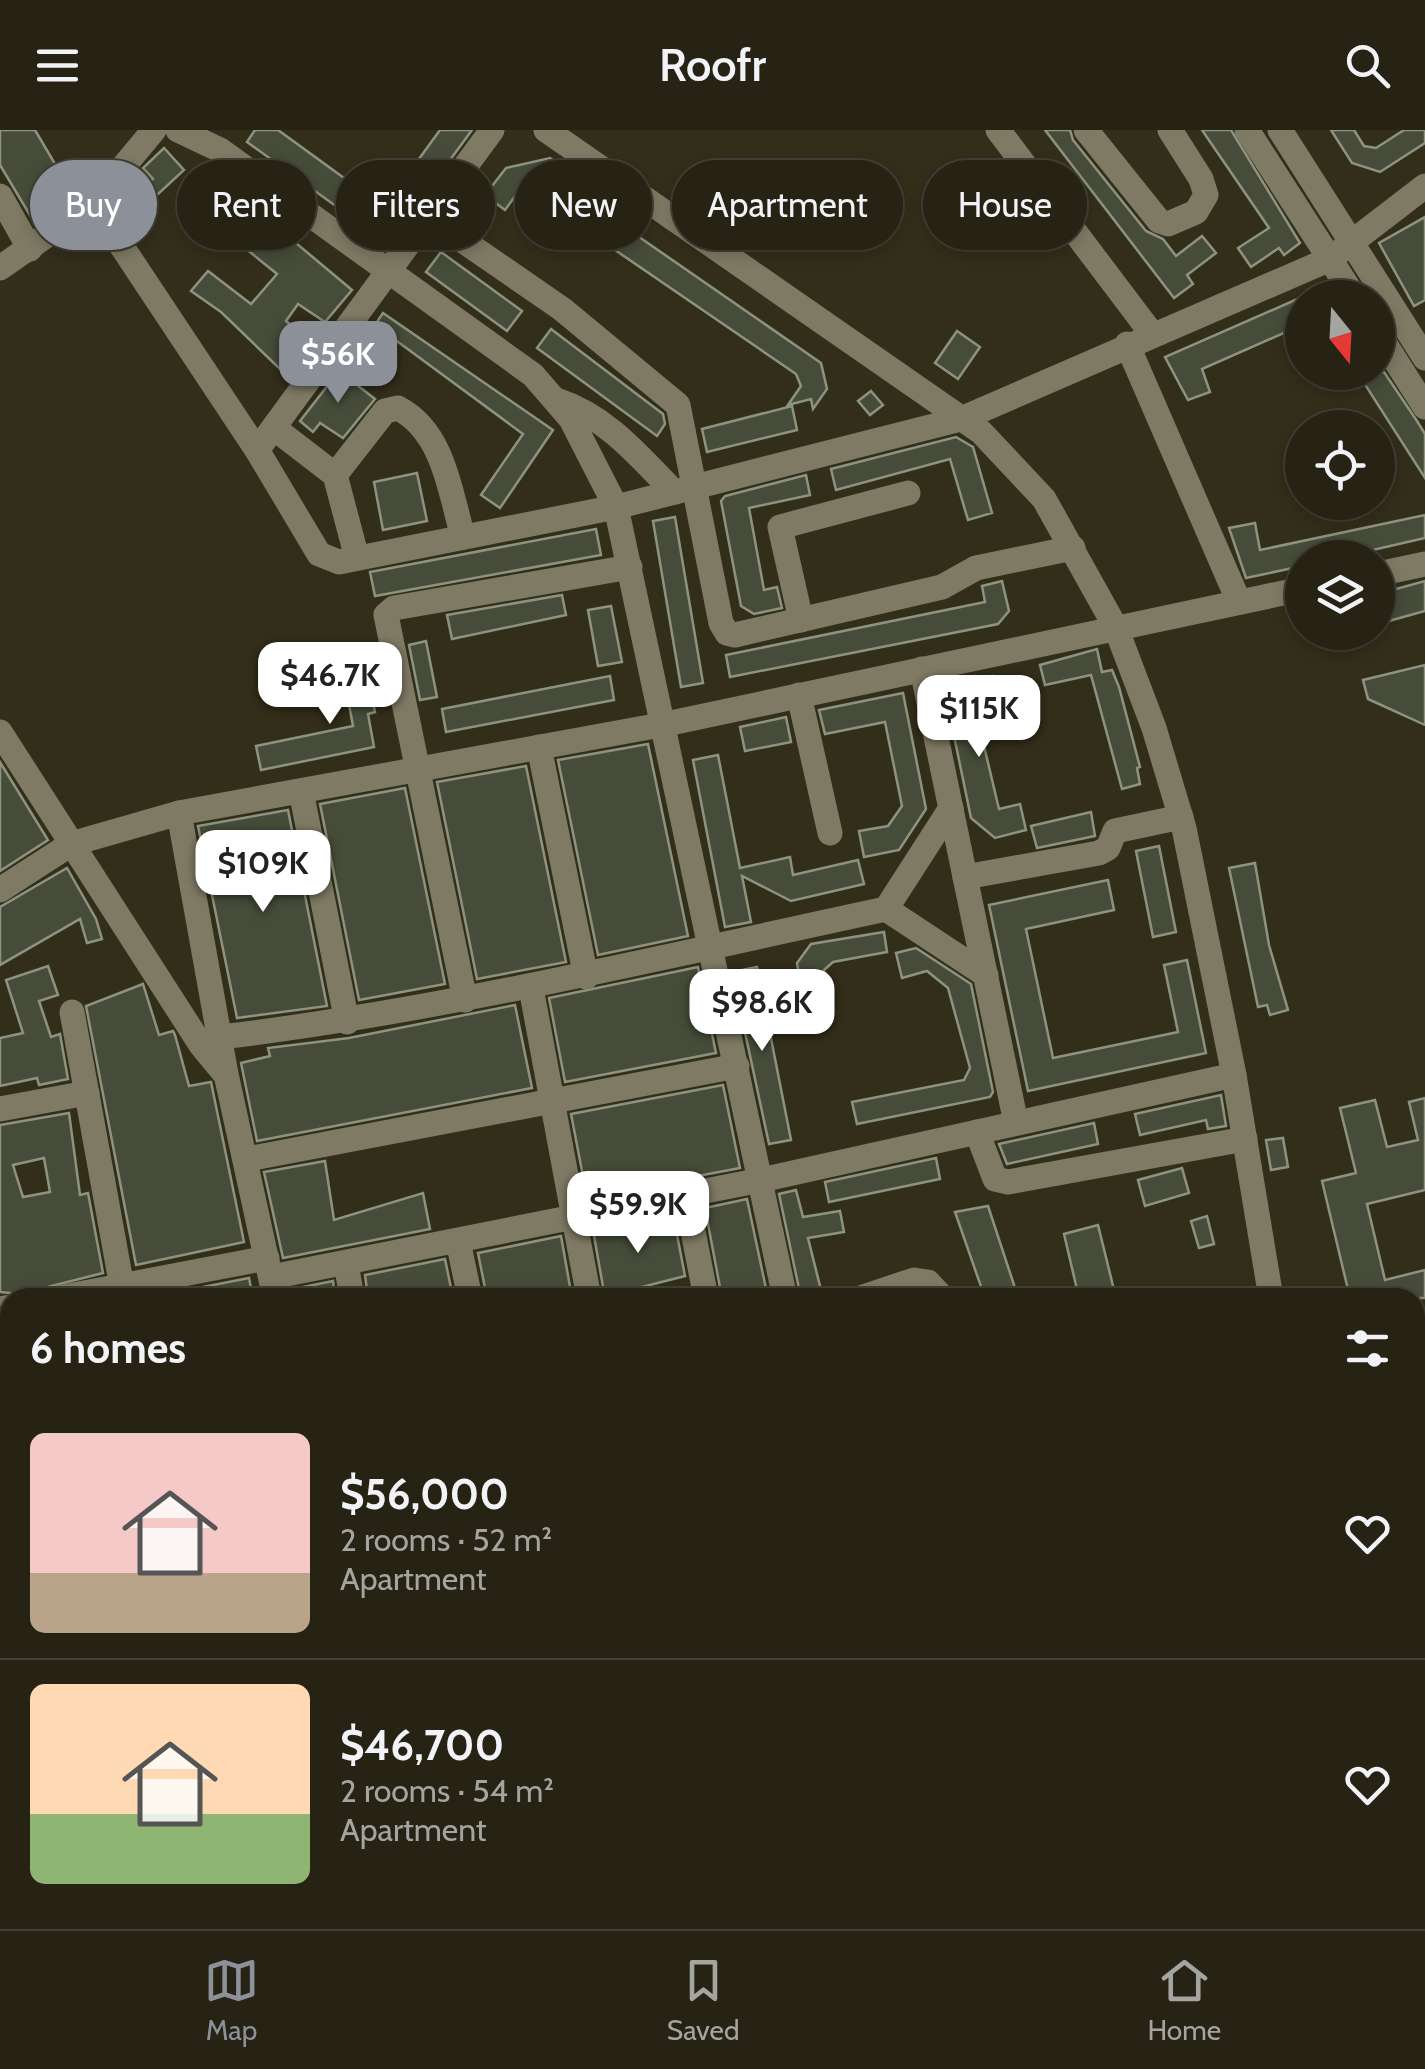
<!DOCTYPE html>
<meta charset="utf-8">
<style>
:root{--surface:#262214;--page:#2e2a1d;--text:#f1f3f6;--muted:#a4a4a0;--line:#423f34;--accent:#8c9099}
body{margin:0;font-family:Cabin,sans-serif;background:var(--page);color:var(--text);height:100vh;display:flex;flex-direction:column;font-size:38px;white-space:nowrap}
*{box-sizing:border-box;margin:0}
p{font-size:32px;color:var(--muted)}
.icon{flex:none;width:55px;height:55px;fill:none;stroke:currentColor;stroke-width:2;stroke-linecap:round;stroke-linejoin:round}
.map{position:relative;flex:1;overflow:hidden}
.drawer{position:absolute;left:0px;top:1158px;width:1425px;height:642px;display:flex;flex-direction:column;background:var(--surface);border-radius:30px 30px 0 0;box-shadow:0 5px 15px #0003,0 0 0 2px var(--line)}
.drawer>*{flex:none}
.top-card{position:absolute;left:30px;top:30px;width:1365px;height:90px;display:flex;gap:20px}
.needle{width:65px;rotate:162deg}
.tools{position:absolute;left:1285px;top:150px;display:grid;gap:20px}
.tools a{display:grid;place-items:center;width:110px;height:110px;border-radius:50%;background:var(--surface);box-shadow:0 5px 15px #0003,0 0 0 2px var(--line);font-size:50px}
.price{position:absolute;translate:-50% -85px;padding:0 22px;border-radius:20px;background:#fff;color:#222;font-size:32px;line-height:65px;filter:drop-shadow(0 2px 5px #0008)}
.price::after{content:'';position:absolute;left:50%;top:60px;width:30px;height:22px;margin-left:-15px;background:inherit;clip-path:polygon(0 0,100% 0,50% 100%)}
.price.on{background:var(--accent);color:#fff}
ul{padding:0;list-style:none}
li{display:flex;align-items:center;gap:30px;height:250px;padding:0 30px}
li+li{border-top:2px solid var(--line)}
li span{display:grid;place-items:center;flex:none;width:280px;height:200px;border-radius:15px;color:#555}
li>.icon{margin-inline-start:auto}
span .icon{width:120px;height:120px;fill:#fffc;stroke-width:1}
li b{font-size:42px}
h2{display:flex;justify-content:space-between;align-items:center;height:120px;padding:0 30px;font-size:42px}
.pill{padding:0 35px;border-radius:45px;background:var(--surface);box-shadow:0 5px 15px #0003,0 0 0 2px var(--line);font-size:35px;line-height:90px}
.pill.on{background:var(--accent);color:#fff}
header{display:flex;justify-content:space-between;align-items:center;height:130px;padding:0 30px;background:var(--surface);font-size:45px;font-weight:600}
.menu{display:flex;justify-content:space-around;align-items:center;height:140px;border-top:2px solid var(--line);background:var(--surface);font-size:28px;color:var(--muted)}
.menu a{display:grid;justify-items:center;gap:5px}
.menu .on{color:var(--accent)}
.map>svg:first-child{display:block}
.building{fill:#464c39;stroke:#8c937e;stroke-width:2.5;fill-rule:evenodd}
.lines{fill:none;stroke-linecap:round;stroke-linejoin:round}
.minor{stroke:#7f7a64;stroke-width:25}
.major{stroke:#a8804a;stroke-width:30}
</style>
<header><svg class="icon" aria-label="menu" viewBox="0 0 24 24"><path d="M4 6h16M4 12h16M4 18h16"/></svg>Roofr<svg class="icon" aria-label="search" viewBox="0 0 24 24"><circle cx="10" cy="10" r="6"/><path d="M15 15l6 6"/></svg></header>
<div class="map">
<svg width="1425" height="1799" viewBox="0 0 1425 1799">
<rect width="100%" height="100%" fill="#332e1a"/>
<g class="building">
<polygon points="0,0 35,0 74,66 34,92 0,35"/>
<polygon points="255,0 278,0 384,77 440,0 472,0 395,105 380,108 247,12"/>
<polygon points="1045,0 1070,0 1073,10 1146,101 1163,109 1176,126 1202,106 1216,123 1187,145 1193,154 1174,168"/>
<polygon points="1202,0 1231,0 1300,113 1284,125 1279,118 1251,137 1238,118 1269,98"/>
<polygon points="1331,0 1354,0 1364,16 1376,18 1404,0 1425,0 1425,13 1380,42 1352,33"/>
<polygon points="164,18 184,40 157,65 147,54 153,49 143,38"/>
<polygon points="550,28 621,77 605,99 544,56 521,58 505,80 485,65 506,38"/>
<polygon points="1425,87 1425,170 1414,176 1379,113"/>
<polygon points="278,98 352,160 325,192 298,174 286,191 308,209 281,240 221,182 191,161 208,141 251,174 277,144 245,118 257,103 267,111"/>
<polygon points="629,100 821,233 827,259 813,279 811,269 788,275 801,256 796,244 615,120"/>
<polygon points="441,122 522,181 507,201 426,142"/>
<polygon points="1302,167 1302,195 1202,239 1210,262 1188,270 1165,227"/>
<polygon points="383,183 553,300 500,378 481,365 523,304 390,206 375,227 360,217"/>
<polygon points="551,199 663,284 665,294 657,306 537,218"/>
<polygon points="957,201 980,217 958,249 935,233"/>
<polygon points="339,241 375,269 343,308 320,293 313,302 300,291"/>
<polygon points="1357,242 1384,242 1417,291 1425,304 1425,348"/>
<polygon points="871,261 883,275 870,285 858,271"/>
<polygon points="792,276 797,300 707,322 702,299"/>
<polygon points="956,307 973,317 992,383 968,390 950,329 836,360 831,339"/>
<polygon points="417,343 427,391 383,400 374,352"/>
<polygon points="806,345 810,365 749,378 764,460 777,457 782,478 754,484 741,476 721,371 725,366"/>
<polygon points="1425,385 1425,408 1338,428 1302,428 1302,436 1246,448 1229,398 1255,393 1260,420"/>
<polygon points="675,387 703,553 681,557 653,391"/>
<polygon points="596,399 601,425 375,466 370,442"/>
<polygon points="1002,451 1009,481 998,494 730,547 726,525 985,472 982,456"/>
<polygon points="1425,451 1425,481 1378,494 1378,464"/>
<polygon points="562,465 566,485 452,509 447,485"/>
<polygon points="611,476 622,532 598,536 588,480"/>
<polygon points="426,511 437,567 420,570 409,515"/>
<polygon points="1097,519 1102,542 1112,540 1119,557 1140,637 1137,638 1140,654 1122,659 1091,545 1045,555 1040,535"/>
<polygon points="364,527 375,582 368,584 374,617 261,640 256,616 353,596 341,531"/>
<polygon points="1425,535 1425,595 1368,569 1363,550"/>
<polygon points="610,546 614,570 446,602 442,579"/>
<polygon points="992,546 998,568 974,574 999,679 1020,674 1026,700 995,708 971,688 946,567 961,554"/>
<polygon points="903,563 926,679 899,720 864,727 859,701 888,696 902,676 885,592 825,604 819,580"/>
<polygon points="786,587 791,612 745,621 740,597"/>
<polygon points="648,614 688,806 598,825 558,630"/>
<polygon points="718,625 740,738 790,727 793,745 858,730 864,754 791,771 742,746 751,792 725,797 693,630"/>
<polygon points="0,632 48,710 0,741"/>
<polygon points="526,636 566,832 477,849 437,652"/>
<polygon points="405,658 445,854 359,870 320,674"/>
<polygon points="288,680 327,876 237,888 198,696"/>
<polygon points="1091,682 1095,706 1037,718 1031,696"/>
<polygon points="1159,716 1176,802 1153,807 1136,721"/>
<polygon points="1255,733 1269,815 1288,880 1270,885 1267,875 1258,877 1229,738"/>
<polygon points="67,738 96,789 102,809 87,813 80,789 0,835 0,777"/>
<polygon points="1108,750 1114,780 1026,799 1053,928 1178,902 1164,835 1187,830 1206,923 1028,961 989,775"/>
<polygon points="884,802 887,822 833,832 824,840 826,852 801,856 797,833 811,814"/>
<polygon points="916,818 971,854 993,962 990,967 857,994 852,972 964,950 970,938 948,858 927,841 902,848 896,823"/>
<polygon points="48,836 58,865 39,871 51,907 60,904 68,949 39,955 37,948 0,956 0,908 23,903 6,850"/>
<polygon points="698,837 716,923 565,952 549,868"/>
<polygon points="757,837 791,1010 769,1014 732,842"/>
<polygon points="143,854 159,905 173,901 175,905 189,956 211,952 244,1112 136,1135 86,876"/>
<polygon points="515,875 532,958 257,1011 241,933 270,926 268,918 349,908"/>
<polygon points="723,955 740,1038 587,1067 571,984"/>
<polygon points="1221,965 1226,996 1208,999 1206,990 1140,1005 1135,984"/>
<polygon points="1425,968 1425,1060 1367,1074 1385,1150 1425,1140 1425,1168 1350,1168 1322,1051 1356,1043 1340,978 1375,970 1387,1017 1418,1010 1409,972"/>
<path d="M69,983l11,82 8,-2 15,80 -83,21 -20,-2v-167zM44,1028l6,34 -27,5 -10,-32z"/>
<polygon points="1094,993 1098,1014 1007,1034 999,1014"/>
<polygon points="1283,1008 1288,1037 1271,1040 1266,1010"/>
<polygon points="936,1028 940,1049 829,1072 825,1052"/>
<polygon points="325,1031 334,1090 423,1063 430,1099 283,1128 264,1042"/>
<polygon points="1182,1038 1189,1063 1145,1076 1138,1050"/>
<polygon points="796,1060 803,1087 840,1081 844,1102 808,1108 823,1168 801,1168 779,1064"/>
<polygon points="747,1069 768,1168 722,1168 705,1078"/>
<polygon points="988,1076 1016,1161 994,1168 985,1168 955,1082"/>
<polygon points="673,1084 685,1146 638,1158 638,1168 605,1168 593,1100"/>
<polygon points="1207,1086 1214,1114 1199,1118 1191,1091"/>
<polygon points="1098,1095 1116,1168 1079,1168 1064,1104"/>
<polygon points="561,1106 572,1168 487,1168 478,1123"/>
<polygon points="445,1129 453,1168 368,1168 365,1145"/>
<polygon points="249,1148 253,1168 147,1168"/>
<polygon points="333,1151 335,1168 295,1168 293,1159"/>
</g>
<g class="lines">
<g class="minor">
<polyline points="178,0 220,20 533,245 571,289 616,377 785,1168"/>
<polyline points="546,0 981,302 1044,369 1116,498 1154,598 1184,698 1234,945 1271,1168"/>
<polyline points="998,0 1152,204"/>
<polyline points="1086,0 1159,91 1168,94 1196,82 1206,65 1201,49 1170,0"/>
<polyline points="1247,0 1355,168"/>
<polyline points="1280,0 1425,228"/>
<polyline points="0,66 30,119"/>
<polyline points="93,73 257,320 319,424 339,432 616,377 961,289 1330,129 1425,56"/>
<polyline points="430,88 562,179 678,275 721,493 727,503 735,505 942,457 976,438 1073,418"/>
<polyline points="0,138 93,73 154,0"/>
<polyline points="1378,203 1425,277"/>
<polyline points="1127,214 1239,472"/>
<path d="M556,270c50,16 82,55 118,92"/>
<polyline points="274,298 335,345 357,428"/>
<polyline points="257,320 492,0"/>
<path d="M335,345l50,-64 13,-3c46,24 52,84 65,129"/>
<polyline points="1378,444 1425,434"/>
<polyline points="801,490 780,397 908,363"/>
<polyline points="922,539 1016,993"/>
<polyline points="799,565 830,703"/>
<polyline points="0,602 201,915 225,944"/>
<polyline points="539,617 586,847"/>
<polyline points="301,661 347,892"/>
<polyline points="951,678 886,779 986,845"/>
<polyline points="179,683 226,944 275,1168"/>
<polyline points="965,747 1099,723 1108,718 1115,701 1181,687"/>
<polyline points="0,760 71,714 179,683 666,594 1302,459"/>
<polyline points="531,858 589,1168"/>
<polyline points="465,870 386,485 394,478 630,437"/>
<polyline points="72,882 124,1168"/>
<path d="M221,907c225,-27 444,-81 665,-128"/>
<polyline points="0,979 87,963"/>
<polyline points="977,1002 995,1049 1008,1052 1245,1009"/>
<polyline points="247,1029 737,936"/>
<polyline points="686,1065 706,1168"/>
<polyline points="458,1111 470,1168"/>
<polyline points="346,1133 352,1168"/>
<polyline points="271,1147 761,1050 1234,945"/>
<polyline points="58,1168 267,1128"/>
<polyline points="860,1168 914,1150 928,1152 943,1168"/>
<polyline points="0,1179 10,1177"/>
<polyline points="0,1230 10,1283"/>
<polyline points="0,1380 10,1378"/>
<polyline points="0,1590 10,1589"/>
<polyline points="1415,1655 1425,1652"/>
<polyline points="274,1790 281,1799"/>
<polyline points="428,1790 436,1799"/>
<polyline points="582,1790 589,1799"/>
<polyline points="719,1790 727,1799"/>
<polyline points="855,1790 863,1799"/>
<polyline points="989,1790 996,1799"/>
<polyline points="1333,1790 1335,1799"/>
<polyline points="17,1799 28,1790"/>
<polyline points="325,1799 335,1790"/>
<polyline points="685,1799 696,1790"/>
<polyline points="1142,1799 1154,1790"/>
</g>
<g class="major">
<polyline points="1415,1209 1425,1207"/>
<polyline points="1415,1243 1425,1242"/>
<polyline points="0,1484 10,1482"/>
<polyline points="0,1512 10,1510"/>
</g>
</g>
</svg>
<div class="tools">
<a><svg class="needle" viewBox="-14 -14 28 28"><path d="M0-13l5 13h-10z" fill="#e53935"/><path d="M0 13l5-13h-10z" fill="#a4a4a0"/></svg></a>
<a><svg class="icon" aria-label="locate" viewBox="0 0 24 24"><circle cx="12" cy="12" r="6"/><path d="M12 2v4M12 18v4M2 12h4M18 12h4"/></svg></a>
<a><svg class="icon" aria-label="layers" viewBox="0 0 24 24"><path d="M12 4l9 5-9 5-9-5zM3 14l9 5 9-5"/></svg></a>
</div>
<b class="price on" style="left:338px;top:276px">$56K</b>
<b class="price" style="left:330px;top:597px">$46.7K</b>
<b class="price" style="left:979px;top:630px">$115K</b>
<b class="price" style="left:263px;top:785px">$109K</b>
<b class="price" style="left:762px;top:924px">$98.6K</b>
<b class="price" style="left:638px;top:1126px">$59.9K</b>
<div class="top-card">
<a class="pill on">Buy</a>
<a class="pill">Rent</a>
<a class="pill">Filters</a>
<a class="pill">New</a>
<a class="pill">Apartment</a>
<a class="pill">House</a>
</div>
<section class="drawer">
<h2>6 homes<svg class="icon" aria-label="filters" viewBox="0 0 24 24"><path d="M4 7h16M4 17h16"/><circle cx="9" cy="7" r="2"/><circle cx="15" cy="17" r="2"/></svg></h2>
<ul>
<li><span style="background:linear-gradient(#f6c9c9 70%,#b9a48a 0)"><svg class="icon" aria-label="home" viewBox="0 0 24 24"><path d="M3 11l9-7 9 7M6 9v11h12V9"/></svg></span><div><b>$56,000</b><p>2 rooms · 52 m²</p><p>Apartment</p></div><svg class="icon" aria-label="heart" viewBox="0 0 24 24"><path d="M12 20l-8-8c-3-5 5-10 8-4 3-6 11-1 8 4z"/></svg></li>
<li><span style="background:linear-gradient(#ffd9b3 65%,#8fb573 0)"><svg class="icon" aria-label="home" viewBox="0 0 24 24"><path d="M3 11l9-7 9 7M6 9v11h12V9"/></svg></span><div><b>$46,700</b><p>2 rooms · 54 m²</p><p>Apartment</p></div><svg class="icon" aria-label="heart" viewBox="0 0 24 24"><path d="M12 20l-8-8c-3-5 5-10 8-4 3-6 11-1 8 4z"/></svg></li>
</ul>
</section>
</div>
<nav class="menu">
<a class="on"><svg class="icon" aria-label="map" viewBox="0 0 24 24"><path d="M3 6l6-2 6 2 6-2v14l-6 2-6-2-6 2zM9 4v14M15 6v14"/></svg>Map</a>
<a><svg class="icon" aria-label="saved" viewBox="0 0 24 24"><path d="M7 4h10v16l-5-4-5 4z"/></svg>Saved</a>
<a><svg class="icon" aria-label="home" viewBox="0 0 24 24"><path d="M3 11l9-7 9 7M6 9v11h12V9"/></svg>Home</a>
</nav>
